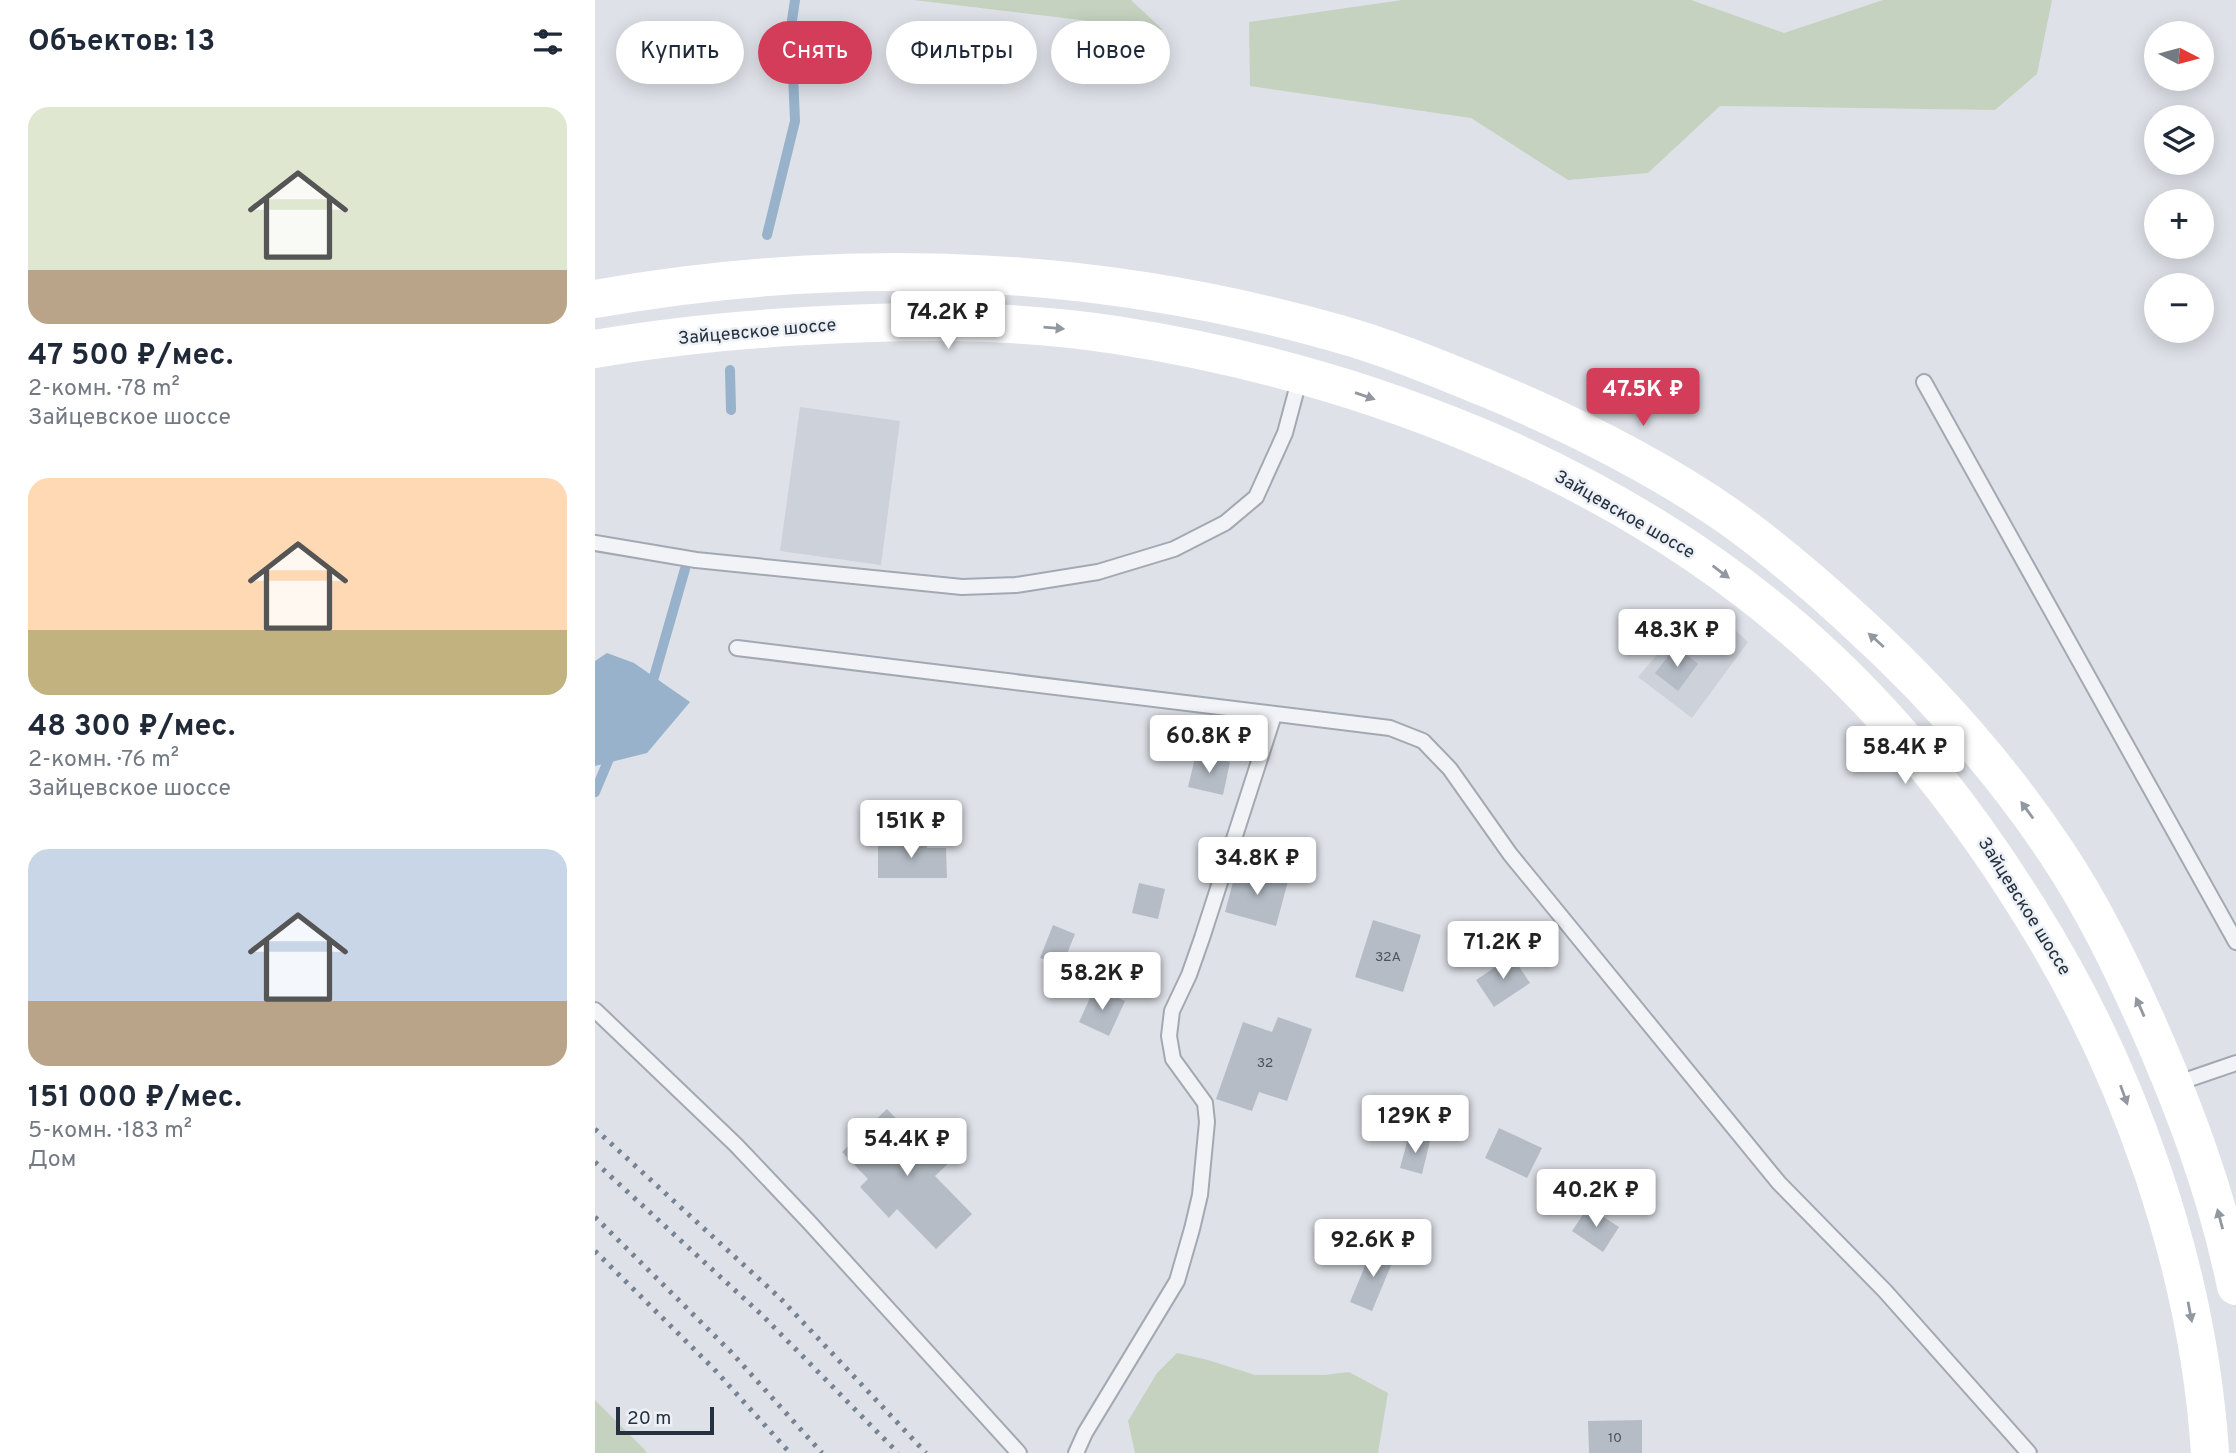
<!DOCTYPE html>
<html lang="ru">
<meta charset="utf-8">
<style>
:root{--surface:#fff;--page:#f2f2f3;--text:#1f2937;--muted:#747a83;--accent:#d33d59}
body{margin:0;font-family:Overpass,sans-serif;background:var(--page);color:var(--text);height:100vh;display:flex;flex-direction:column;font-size:26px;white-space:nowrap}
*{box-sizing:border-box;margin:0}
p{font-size:23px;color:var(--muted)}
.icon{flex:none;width:38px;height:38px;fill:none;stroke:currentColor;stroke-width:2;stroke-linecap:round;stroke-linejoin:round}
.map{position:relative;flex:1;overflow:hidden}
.sheet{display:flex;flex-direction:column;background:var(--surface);width:595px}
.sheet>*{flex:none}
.banner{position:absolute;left:21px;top:21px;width:665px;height:63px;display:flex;gap:14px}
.needle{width:46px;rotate:96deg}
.tools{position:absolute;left:1549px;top:21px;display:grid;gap:14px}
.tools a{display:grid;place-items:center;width:70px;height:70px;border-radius:50%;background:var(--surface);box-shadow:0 4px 18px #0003;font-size:35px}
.scale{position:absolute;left:21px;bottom:18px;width:98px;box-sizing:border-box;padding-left:7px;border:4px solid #263140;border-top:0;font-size:19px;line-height:24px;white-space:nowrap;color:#263140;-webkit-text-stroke:5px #edf1f6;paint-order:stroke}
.price{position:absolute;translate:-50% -60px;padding:0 16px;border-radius:7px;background:#fff;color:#222;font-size:23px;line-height:46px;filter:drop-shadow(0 2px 4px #0008)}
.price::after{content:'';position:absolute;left:50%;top:42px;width:21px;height:16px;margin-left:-10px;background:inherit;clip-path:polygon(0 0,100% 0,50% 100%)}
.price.selected{background:var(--accent);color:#fff}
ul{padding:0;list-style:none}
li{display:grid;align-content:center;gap:14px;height:371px;padding:0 28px}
li span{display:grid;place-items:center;height:217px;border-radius:21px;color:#555}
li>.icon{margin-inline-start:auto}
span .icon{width:126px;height:126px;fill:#fffc;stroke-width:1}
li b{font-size:30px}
h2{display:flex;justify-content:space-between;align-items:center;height:84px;padding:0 28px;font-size:30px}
.chip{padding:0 24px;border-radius:32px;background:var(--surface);box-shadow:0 4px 18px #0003;font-size:24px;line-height:63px}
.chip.selected{background:var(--accent);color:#fff}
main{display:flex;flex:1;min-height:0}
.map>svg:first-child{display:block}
.built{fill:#ccd1da}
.green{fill:#c4d2bf}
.water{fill:#97b2ca}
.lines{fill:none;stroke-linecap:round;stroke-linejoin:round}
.stream{stroke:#97b2ca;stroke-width:10}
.building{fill:#b5bcc5}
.lane-casing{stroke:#a3a9b2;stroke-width:18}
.lane{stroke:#f1f3f6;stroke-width:14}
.secondary{stroke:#fff;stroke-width:38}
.rail{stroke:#778292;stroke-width:5;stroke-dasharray:3.5 7;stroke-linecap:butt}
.oneway{fill:#9298a0}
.labels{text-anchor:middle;stroke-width:5;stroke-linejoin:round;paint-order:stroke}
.number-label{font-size:14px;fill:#4a5461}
.street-label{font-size:18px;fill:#263140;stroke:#edf1f6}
</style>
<main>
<section class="sheet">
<h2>Объектов: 13<svg class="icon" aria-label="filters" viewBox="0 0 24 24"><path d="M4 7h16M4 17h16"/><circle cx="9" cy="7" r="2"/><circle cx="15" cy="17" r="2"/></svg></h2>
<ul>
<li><span style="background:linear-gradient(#dfe7d0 75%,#b9a48a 0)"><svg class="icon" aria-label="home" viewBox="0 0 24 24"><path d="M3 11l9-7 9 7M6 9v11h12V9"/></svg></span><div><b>47 500 ₽/мес.</b><p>2-комн. · 78 m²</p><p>Зайцевское шоссе</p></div></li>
<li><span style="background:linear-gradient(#ffd9b3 70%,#c2b280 0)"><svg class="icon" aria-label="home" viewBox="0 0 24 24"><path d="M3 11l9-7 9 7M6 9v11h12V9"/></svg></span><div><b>48 300 ₽/мес.</b><p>2-комн. · 76 m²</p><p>Зайцевское шоссе</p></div></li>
<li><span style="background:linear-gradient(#c9d6e8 70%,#b9a48a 0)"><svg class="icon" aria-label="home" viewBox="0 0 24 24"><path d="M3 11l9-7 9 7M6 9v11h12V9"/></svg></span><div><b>151 000 ₽/мес.</b><p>5-комн. · 183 m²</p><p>Дом</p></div></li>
</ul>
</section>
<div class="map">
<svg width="1641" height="1453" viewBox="0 0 1641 1453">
<rect width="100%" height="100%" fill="#dee2e8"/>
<g class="built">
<polygon points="205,407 305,421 286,565 185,551"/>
<polygon points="1094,617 1113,630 1140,630 1153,642 1097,718 1043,677"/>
</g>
<g class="green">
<polygon points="319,0 536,0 568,30"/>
<polygon points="807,0 1096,0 1189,33 1288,0 1457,0 1442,74 1400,110 1125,106 1053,173 973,180 876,118 655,86 654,22"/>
<polygon points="582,1353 613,1360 660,1375 729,1375 754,1372 793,1393 783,1453 540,1453 533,1421 562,1373"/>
<polygon points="0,1400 49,1449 52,1453 0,1453"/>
</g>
<polygon class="water" points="12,653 39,663 95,702 52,753 0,766 0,661"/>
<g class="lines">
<g class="stream">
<polyline points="172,235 200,121 196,27 200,0"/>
<polyline points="135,370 136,410"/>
<polyline points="54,686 59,677 90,569"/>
<polyline points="0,792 16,754"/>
</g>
</g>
<g class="building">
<polygon points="1081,646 1103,664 1083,691 1060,673"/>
<polygon points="601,754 635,762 628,795 593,787"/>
<polygon points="283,840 331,840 332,848 351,848 352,878 283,878"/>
<polygon points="642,867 693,881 681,926 630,912"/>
<polygon points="544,883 570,889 563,919 537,913"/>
<polygon points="778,920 826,935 808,992 760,977"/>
<polygon points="458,925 480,934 467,966 445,958"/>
<polygon points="917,956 935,983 899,1007 881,980"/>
<polygon points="500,987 530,1001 514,1036 484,1022"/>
<polygon points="683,1017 717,1029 692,1101 664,1092 657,1111 621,1099 648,1022 677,1032"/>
<polygon points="292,1109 331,1150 339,1142 357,1160 340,1176 377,1214 341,1249 302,1209 294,1218 265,1187 273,1179 247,1152"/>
<polygon points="904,1128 947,1148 932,1178 890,1158"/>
<polygon points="814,1135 835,1141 827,1174 805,1168"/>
<polygon points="993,1207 1024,1227 1008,1252 977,1231"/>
<polygon points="778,1247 800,1256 777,1311 755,1302"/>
<polygon points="1047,1420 1047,1453 994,1453 993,1421"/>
</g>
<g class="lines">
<g class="lane-casing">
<g id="lane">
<polyline points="1329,382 1641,942"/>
<polyline points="0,543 101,560 367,587 421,585 503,572 579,549 630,523 661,497 690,433 705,377"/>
<polyline points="142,648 795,728 828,741 855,769 915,854 1184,1183 1290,1291 1434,1453"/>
<polyline points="0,1010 141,1145 214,1222 424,1453"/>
<polyline points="1580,1084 1641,1063"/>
<polyline points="481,1453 490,1433 582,1281 597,1229 605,1195 612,1122 610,1103 578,1059 574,1036 577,1011 594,975 607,938 679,715"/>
</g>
</g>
<use href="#lane" class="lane"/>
<g class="secondary">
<path d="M0,299c249,-44 497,-35 741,34 51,14 101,35 150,55 86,36 169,77 245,130 43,31 84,66 123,102 77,70 146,147 203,233 36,54 64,112 90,170 38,86 70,171 89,263"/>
<path d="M0,349c69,-12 140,-19 210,-23 104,-6 208,-7 311,9 244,38 489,132 677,293 92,79 171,178 235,281 100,158 170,356 182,544"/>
</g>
<g class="rail">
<polyline points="0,1129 186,1299 331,1453"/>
<polyline points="0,1162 167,1315 303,1453"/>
<polyline points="0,1217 136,1352 227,1453"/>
<polyline points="0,1251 119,1369 195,1453"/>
</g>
</g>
<defs><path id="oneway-solid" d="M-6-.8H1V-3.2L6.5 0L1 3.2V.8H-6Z" transform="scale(1.75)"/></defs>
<g class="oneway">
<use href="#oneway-solid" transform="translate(459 328) rotate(5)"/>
<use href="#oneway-solid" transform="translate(770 396) rotate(19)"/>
<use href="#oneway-solid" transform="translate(1126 572) rotate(37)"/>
<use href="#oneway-solid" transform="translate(1281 640) rotate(-138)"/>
<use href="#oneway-solid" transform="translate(1432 810) rotate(-126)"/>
<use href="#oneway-solid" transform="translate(1545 1007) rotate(-114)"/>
<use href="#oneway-solid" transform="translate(1529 1095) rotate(70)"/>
<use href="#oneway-solid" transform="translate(1625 1219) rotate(-105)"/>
<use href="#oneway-solid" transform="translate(1595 1312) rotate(79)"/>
</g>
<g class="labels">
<g class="number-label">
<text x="793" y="961">32А</text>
<text x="670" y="1067">32</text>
<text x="1020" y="1442">10</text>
</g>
<g class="street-label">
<text transform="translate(162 331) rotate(-5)" y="6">Зайцевское шоссе</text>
<text transform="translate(1030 514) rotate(30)" y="6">Зайцевское шоссе</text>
<text transform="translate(1430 906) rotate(58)" y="6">Зайцевское шоссе</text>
</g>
</g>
</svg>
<div class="tools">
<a><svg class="needle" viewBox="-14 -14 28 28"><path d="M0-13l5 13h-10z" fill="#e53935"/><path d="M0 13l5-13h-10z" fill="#747a83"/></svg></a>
<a><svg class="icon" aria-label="layers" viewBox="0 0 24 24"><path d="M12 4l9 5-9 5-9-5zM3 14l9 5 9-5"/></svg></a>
<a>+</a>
<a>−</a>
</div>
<div class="scale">20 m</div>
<b class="price" style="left:353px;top:351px">74.2K ₽</b>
<b class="price selected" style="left:1048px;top:428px">47.5K ₽</b>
<b class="price" style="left:1082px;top:669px">48.3K ₽</b>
<b class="price" style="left:614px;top:775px">60.8K ₽</b>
<b class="price" style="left:1310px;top:786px">58.4K ₽</b>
<b class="price" style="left:316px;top:860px">151K ₽</b>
<b class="price" style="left:662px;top:897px">34.8K ₽</b>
<b class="price" style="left:908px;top:981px">71.2K ₽</b>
<b class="price" style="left:507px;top:1012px">58.2K ₽</b>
<b class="price" style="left:820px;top:1155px">129K ₽</b>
<b class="price" style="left:312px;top:1178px">54.4K ₽</b>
<b class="price" style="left:1001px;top:1229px">40.2K ₽</b>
<b class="price" style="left:778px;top:1279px">92.6K ₽</b>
<div class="banner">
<a class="chip">Купить</a>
<a class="chip selected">Снять</a>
<a class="chip">Фильтры</a>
<a class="chip">Новое</a>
</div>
</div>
</main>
